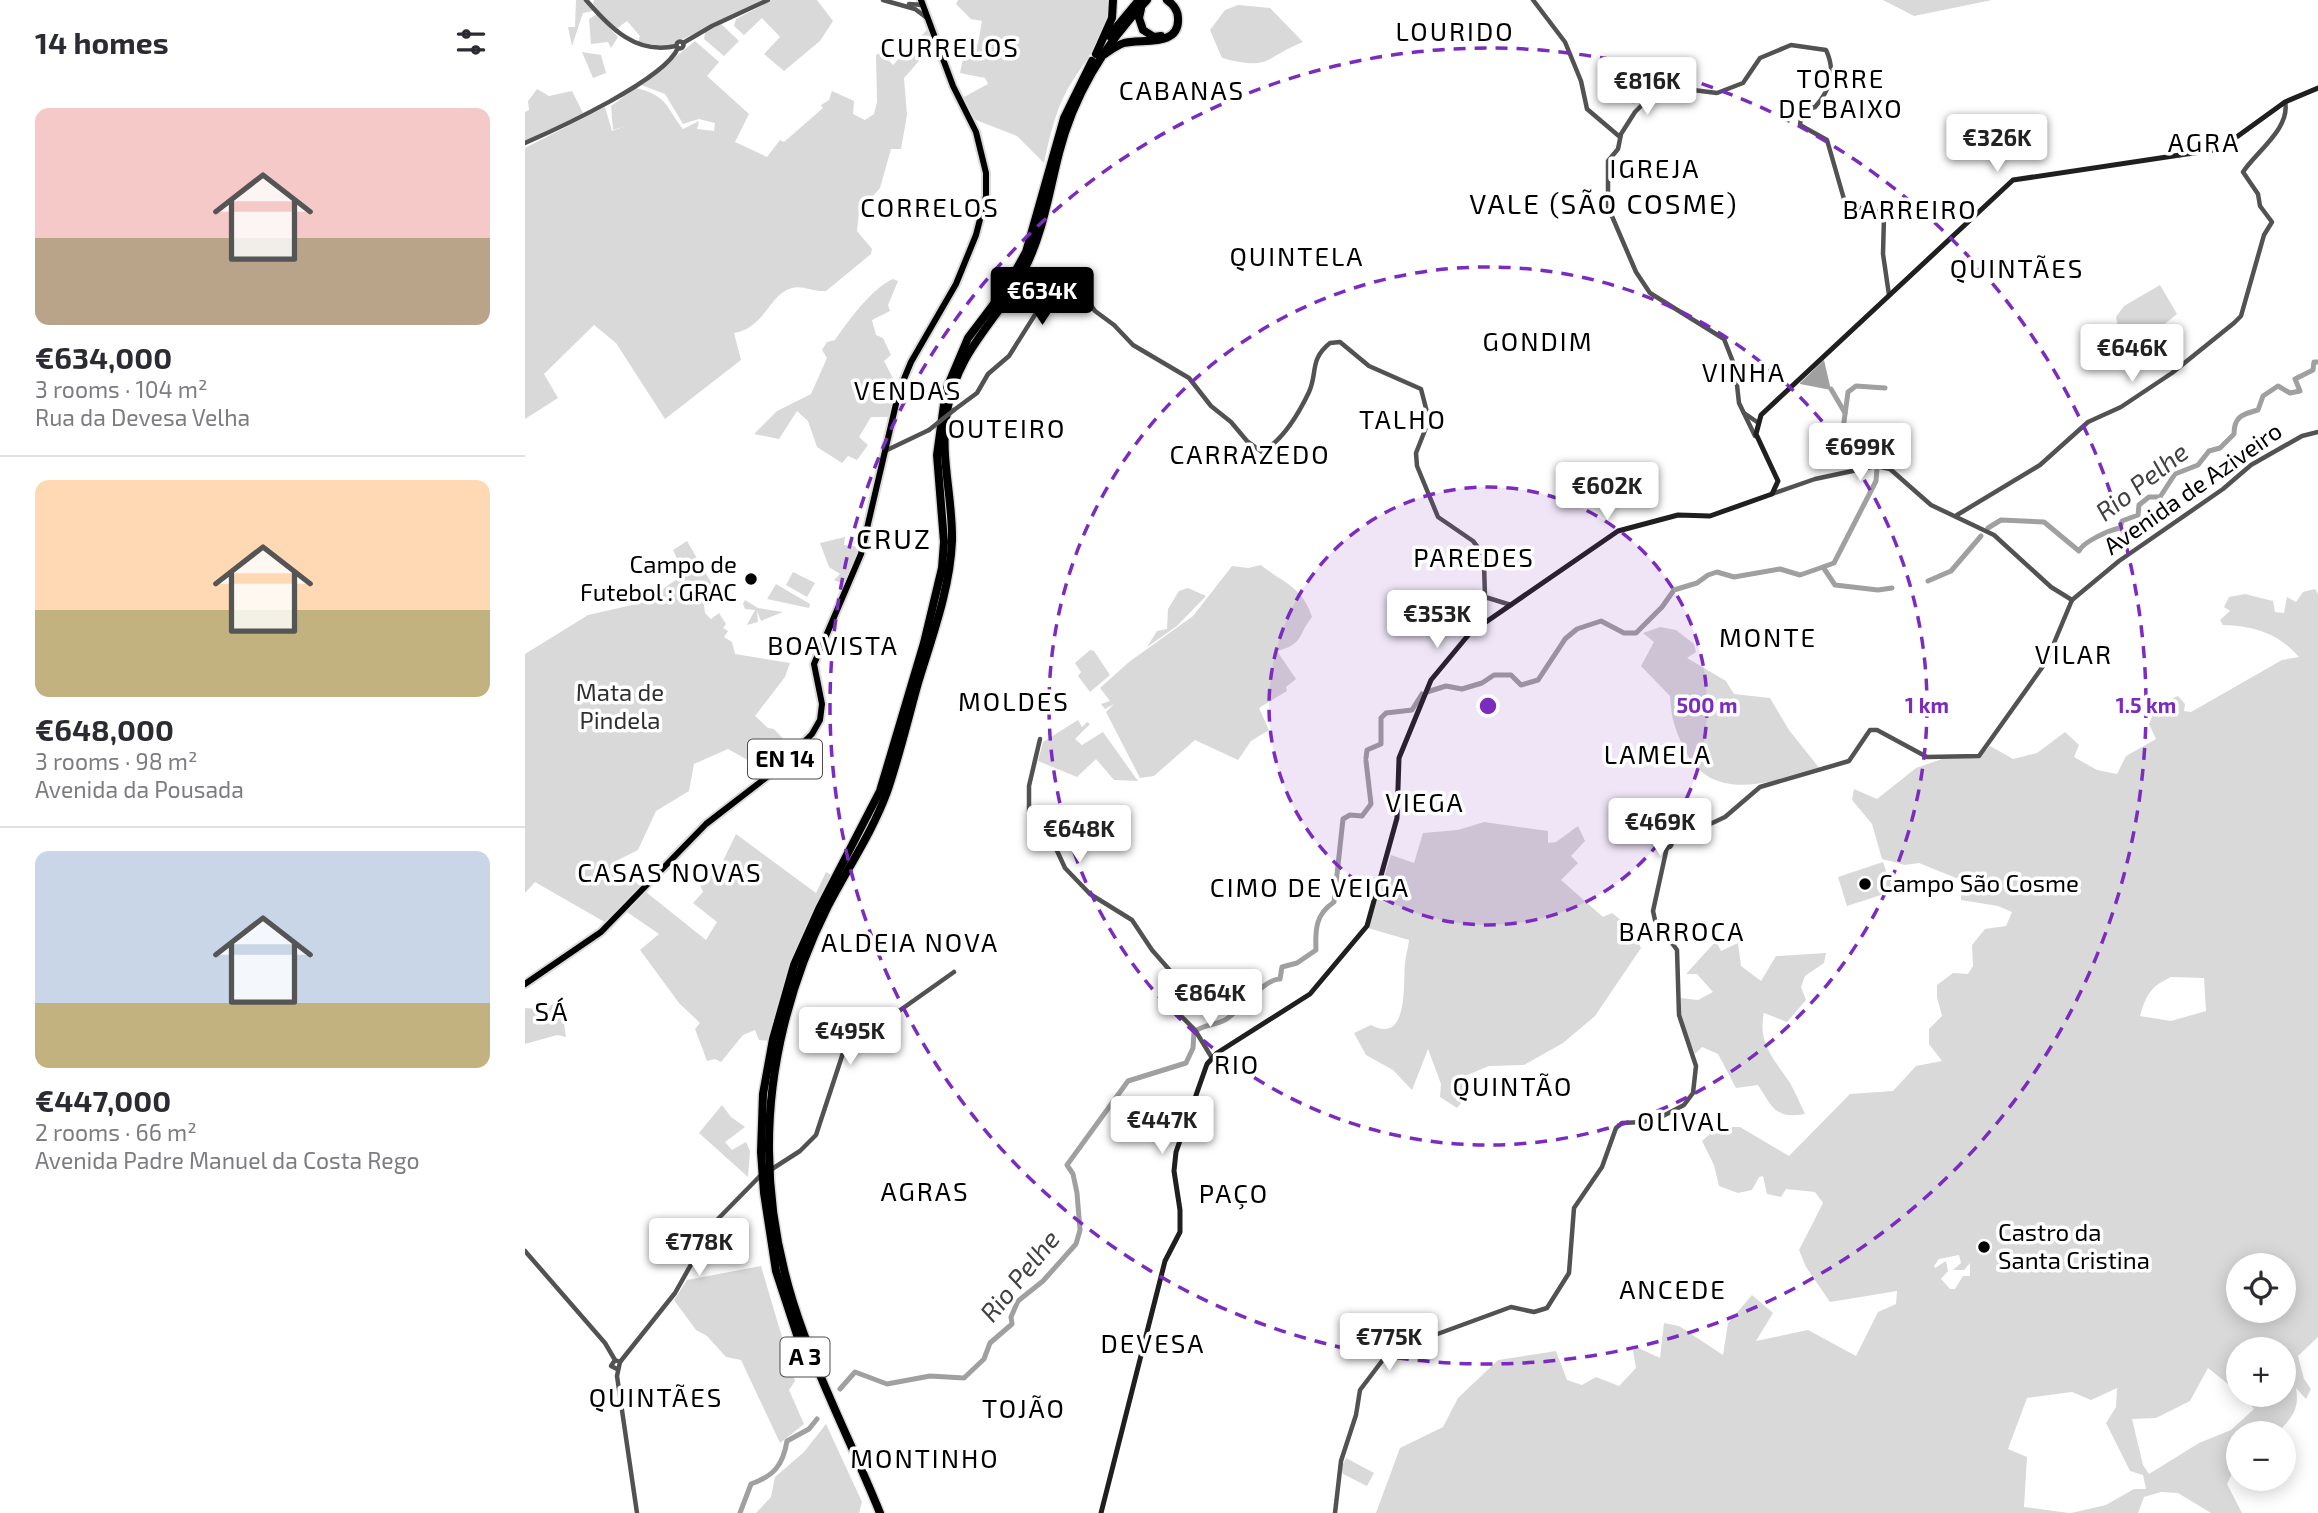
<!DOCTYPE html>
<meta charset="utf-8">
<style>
:root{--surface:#fff;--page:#f7f7f7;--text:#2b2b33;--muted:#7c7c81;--line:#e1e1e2;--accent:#000}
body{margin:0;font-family:"Exo 2",sans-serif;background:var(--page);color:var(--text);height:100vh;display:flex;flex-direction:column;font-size:26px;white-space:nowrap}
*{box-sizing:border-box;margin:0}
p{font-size:23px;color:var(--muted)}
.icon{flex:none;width:38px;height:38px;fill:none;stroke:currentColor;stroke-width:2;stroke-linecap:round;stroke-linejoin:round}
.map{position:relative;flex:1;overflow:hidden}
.details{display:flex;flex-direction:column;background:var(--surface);width:525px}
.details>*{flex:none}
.controls{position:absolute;left:1701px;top:1253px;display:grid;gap:14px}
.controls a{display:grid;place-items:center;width:70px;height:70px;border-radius:50%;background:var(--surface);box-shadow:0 4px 18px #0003;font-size:35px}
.price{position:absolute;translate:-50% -60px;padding:0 16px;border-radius:7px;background:#fff;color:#222;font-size:23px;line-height:46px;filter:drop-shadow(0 2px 4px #0008)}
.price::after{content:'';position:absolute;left:50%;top:42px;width:21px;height:16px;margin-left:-10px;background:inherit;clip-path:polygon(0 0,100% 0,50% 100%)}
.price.selected{background:var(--accent);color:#fff}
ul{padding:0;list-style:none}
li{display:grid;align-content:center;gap:14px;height:371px;padding:0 35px}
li+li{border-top:2px solid var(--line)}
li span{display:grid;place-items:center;height:217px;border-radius:14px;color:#555}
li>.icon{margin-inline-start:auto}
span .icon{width:126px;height:126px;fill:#fffc;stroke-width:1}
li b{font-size:30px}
h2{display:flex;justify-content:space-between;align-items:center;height:84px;padding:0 35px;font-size:30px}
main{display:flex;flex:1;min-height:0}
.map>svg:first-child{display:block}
.green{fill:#d9d9d9;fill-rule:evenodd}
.water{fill:#a0a0a0}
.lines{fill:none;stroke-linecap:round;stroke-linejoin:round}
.river{stroke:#a0a0a0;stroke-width:5}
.primary-casing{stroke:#dbdbdb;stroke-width:10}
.motorway-casing{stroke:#dbdbdb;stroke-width:11}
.tertiary{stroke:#525252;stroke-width:4.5}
.secondary{stroke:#1f1f1f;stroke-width:5}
.primary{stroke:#000;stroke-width:6}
.motorway{stroke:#000;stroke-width:8}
.tertiary-bridge{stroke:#525252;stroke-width:4.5}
.ring{fill:none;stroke:#7b2cbf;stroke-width:3.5;stroke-dasharray:12 9}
.poi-dot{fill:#000;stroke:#fff;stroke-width:2.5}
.labels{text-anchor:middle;stroke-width:7;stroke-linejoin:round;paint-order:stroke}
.shield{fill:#fff;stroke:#4c4c4c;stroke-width:2}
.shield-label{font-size:23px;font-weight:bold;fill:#000}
.street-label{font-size:24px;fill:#000;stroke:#fff}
.poi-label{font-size:24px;fill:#000;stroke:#fff;text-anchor:start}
.park-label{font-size:24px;fill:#303030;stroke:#fff}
.neighbourhood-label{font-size:26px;letter-spacing:2px;fill:#000;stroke:#fff}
.water-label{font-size:26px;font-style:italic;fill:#414141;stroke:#fff}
.quarter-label{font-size:28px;letter-spacing:2px;fill:#000;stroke:#fff}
.centre{fill:#7b2cbf;stroke:#fff;stroke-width:3.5}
.ring-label{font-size:21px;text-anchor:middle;font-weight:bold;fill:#7b2cbf;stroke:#fff;stroke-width:7;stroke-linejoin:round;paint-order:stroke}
</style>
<main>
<section class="details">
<h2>14 homes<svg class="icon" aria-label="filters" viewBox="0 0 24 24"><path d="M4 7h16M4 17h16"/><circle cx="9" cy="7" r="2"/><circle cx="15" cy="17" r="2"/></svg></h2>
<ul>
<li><span style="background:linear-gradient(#f6c9c9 60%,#b9a48a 0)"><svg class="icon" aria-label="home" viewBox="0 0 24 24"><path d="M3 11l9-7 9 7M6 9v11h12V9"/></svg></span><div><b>€634,000</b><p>3 rooms · 104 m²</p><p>Rua da Devesa Velha</p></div></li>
<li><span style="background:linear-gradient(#ffd9b3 60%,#c2b280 0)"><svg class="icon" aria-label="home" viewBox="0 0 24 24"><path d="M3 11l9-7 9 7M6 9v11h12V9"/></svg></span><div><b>€648,000</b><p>3 rooms · 98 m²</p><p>Avenida da Pousada</p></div></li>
<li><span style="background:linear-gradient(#c9d6e8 70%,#c2b280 0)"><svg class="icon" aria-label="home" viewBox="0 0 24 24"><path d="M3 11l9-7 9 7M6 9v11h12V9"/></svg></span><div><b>€447,000</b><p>2 rooms · 66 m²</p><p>Avenida Padre Manuel da Costa Rego</p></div></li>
</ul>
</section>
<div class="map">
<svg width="1793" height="1513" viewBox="0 0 1793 1513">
<rect width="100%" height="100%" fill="#fff"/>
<g class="green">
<polygon points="51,0 59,0 68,11 58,13 47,46 43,27 50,27"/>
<polygon points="69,0 237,0 142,47 113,42 115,36 102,21 90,30 68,4"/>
<polygon points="247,0 292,0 308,21 295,41 259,71 239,54 255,37 237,18 219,35 209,26 211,19"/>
<path d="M433,0h151c3,34 -30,66 -44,94 -11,22 -16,46 -21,69l-27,-27 -41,-16 -14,-22 26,-14 -3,-6 -25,-5 5,-24 13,-5 4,-23 -11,-2 -15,-15z"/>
<polygon points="1358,0 1467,0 1389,16"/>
<path d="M713,5l32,3 33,34c-40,16 -32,29 -81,16l-12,-28 15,-20z"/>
<polygon points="72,14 93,37 86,48 83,42 66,44 64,19"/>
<polygon points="196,24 214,41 199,56 179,39 180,33"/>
<path d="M403,29l2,11 -16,15 6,5 -16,18 3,37 -6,34h-10l-11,39 -21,24 -2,19 15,18 -1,5 -45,37c-12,1 -24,-6 -34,-3 -23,6 -27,40 -58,45l7,27 -76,59 -49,-76 -22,-18 -50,49 14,24 -33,21v-271l80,-41 7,24 14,-5 -13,4 -2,-24 25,-18c32,8 29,18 47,41l16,-8 -2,8 17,2 1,-8 -16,-4 -16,5 -18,-30 -24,-9 54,-44 24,21 -12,14 42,38 -14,28 32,15 13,-17 4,2 39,-34 -2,-3 8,-5 3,-9 22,10 -1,13 12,6 9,-6 3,-12 -1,-47 5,-3 12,13z"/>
<polygon points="57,52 76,55 81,73 68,78"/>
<polygon points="1126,74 1131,88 1119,100 1107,104 1100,84"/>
<polygon points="12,89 24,96 47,91 58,113 0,142 0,112 4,110 3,101"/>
<path d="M368,279l5,2 -10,24 2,6 -18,9 4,15 7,3 8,17 -7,6 13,25 -5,31h-21l-12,20 9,8 -11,15 -9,-4 -6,7 -25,-16 -9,-26 -11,-10 -18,28 -25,-5 23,-23 34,-17 16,-36 -5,-8 5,-8 8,-2c13,-19 37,-52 58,-61z"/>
<polygon points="1635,285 1652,314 1626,335 1593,328 1591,317 1599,306"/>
<polygon points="320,537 319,545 336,547 326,572 322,574 320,585 309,580 315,574 304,567 295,543"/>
<polygon points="162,541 190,589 189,597 179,605 180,613 186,619 194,613 201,624 198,628 203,631 199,637 207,642 210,654 265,663 260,677 230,716 243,728 249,729 266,747 244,772 203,749 169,764 164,791 131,811 113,850 89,862 116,887 83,924 10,882 0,893 0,654 63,615 120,602 159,574 148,550"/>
<path d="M736,565c23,19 41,21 51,52 -15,19 -8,27 -35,34l19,28 -10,8 1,4 -28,17 10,22 -18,11 -13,19 -43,-20 -41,36 -14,2 -34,-66 8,-8 -9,5 -4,-5 9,-3 -10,-13 29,-26 64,-46 39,-50 16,2z"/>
<polygon points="268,572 290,583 282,597 261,585"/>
<polygon points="251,584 285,604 284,608 242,599"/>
<polygon points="663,588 681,596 652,626 622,647 632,631 642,629 643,609 654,591"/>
<path d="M1790,589l3,5v743l-20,19 6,23 7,10 -5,10 -10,-11c4,21 -5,32 -20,45h-38v29l-11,22 15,29h-31l-33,-20 -17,-1 -17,5 -6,16h-67l35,-8 28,-16h12l-3,-14 -13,-4 -24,-48 10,-16 1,-19 -26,12 -19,-8 -45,6 -19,51 19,8 -3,50 45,6h-693l24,-65 43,-21 15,-29 40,-38 58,-9 11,29 15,5 14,-8 23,9 17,-18 -4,-23 28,13 4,-35 15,3 44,29 5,-32 24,-28 21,18 -17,28 52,-11 48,26 22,-44 18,-8 1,-13 -67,11 -24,-35 -7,-17 24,-47 -8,-11 -29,-3 -5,8 -14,-3 -4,-18 -4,1 -7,13 -14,3 -19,-7 -5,-21 -12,-24 16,-14h22l49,29 61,-62 43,-3 23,-25 26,-5 -13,-17v-15l13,-13 -5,-19v-12l16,-12 15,1 5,-8 -1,-21 13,-16 21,-3 6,-14 -14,-6 -37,-6v-20l-42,-17 -14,2 -23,-6 -10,-35 -20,-24 2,-11 23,10 39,-31 26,-9 38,-2 10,-11 23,13 24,-6 28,-21 14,13 -5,12 23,13 20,4 9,-18 30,-17 -7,-15 8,-20 21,-8 7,8 -1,7 7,1 91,-52 17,-3c-21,-24 -45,-31 -76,-32l-3,-5 10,-9 -6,-4 5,-10 16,-3 28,7 2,11 9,1 3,-16 9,5 7,-10zM1646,977l33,1 2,33 -35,10 -31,-5c6,-21 11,-30 31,-39zM1434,1255l2,8 -8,7h11l6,-7v13h-7l-8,13h-5l-9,-10 7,-8 -2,-10 -11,7 -1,-2 5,-7zM1713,1265h46v46h-46zM1713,1349h46v46h-41l11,14 -23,21 -32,13 -50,31 -6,-9 -11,-46 24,-1 34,-17 18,-33 30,24z"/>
<polygon points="220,600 233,608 258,612 236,621 232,611 233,622 222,625 230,610 220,609 218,604"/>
<path d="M1135,627l16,3 18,14 2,8 -9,6 39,23 8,13 36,4 19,32 31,39c-48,12 -109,37 -136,-21 -9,-18 -13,-31 -14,-52l-29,-30 13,-24 -11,-9z"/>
<polygon points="565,650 569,651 585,675 565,692 553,676 556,672 550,663"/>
<polygon points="553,720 557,727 562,722 565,724 550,739 557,745 578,732 613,781 589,780 571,759 552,777 513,761 518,742"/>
<path d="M959,822l64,9v12l8,-1 22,-16 7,15 -14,15 7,7 -17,17 42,37 9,-4 20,16 9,19 -46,68 -32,27 -39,22 -35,1 -24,10 -2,25 -6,7 -17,-11 1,-13 -13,-35 -16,41 -19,-20 -27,-15 -12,-22 17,-8c38,20 32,-41 34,-63 1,-7 3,-14 4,-22l-41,-12 23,-73 23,8 9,-30 35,-3z"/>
<polygon points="211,834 291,893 301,872 308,876 291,907 245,1041 234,1040 230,1030 218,1035 196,1062 190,1059 182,1061 170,1029 175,1023 154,1003 115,950 134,934 102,912 121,892 181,940 192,922 168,903 178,892 175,885 197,863"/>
<polygon points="1358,862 1368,891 1322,906 1313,877"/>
<path d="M1191,941l5,10 17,-8 3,23 20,15 15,-25 50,-3 -2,10 -19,13 -4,11 5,13 -19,22 -23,-9c-7,30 11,47 26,70 6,10 10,21 15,31 -30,5 -32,-6 -47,-29l-22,3 -18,-34 -16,-7 -7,7 -14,-34v-22l17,2 15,-8 -16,-18h-11z"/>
<polygon points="36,1002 41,1037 32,1035 0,1044 0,1008 12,1009"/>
<polygon points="197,1105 206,1117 220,1127 200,1142 207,1150 221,1142 225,1151 223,1177 174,1133"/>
<polygon points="236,1266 270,1381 264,1390 279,1424 255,1443 216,1360 201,1357 182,1336 171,1330 149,1300 162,1280"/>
<polygon points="301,1424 337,1502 334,1513 231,1513 246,1497 250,1477 279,1452"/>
<polygon points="821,1458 849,1473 842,1486 818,1474 816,1468"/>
</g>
<polygon class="water" points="1299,360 1306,390 1275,384 1275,383"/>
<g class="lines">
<g class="river">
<polyline points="1306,389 1320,413"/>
<polyline points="1316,444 1323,392 1331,386 1360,388"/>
<polyline points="1315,458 1339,468"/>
<path d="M1463,528l13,-8 43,2 35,29c4,-9 30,-21 41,-23l2,-7 16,-6 1,-10 10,-8h11l15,-23 23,-9 11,-14 11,-3 14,-14c0,-18 9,-20 24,-24l5,-14 15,-10 12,7 10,-2 -5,-12 18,-9 1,-8h4"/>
<polyline points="1298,567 1309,563 1351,481 1352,468"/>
<polyline points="1403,581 1426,571 1456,536"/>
<polyline points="902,692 921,686 937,689 957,683 969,675 986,675 996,685 1013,680 1040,639 1052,629 1076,621 1099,633 1111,633 1137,607 1149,590 1172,583 1183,575 1192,572 1209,577 1255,569 1275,575 1298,567 1310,585 1353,590 1367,588"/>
<polyline points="841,758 842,750 856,744 856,718 861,713 887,710 897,694"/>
<path d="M672,1030c10,-6 22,-5 31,-12 12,-9 38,-40 52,-39l2,-12 15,-4 19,-13c-1,-21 0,-36 18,-48l9,-83 7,-4 12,1 9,-12 -5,-43"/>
<polyline points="315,1389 330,1372 362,1384 405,1376 439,1378 459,1359 465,1343 487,1324 486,1317 493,1301 518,1281 551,1244 555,1230 552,1193 548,1174 542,1165 603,1081 661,1063 668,1048 669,1032"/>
<path d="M215,1513l11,-29c23,-8 32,-19 36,-43l22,-12 8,-10"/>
</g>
<g class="primary-casing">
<polyline id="primary" points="0,984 76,932 181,824 251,770 287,734 295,720 297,704 289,664 336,554 374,391 386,362 431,284 451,235 461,196 461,173 451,132 428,86 396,0"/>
</g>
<g class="motorway-casing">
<g id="motorway">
<polyline points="616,9 614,18 618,30 629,37 636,36"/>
<polyline points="584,36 614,0"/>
<polyline points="571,54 587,18 588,0"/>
<path d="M580,54c6,-4 12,-9 19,-11 17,-5 56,5 54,-25 0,-8 -4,-13 -11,-18"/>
<polyline points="276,1347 251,1271 239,1193 236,1152 238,1094 248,1039 269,965 295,907 355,791 399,643 417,568 419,542 412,455 421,390 443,338 481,288 501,252 539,118 567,61"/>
<path d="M355,1513c-52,-127 -110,-219 -111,-362 -1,-83 21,-169 58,-243 20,-39 45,-75 60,-116 12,-35 21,-73 31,-109 14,-46 32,-94 34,-142 1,-44 -13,-86 -5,-130 11,-63 50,-88 77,-141 19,-36 25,-78 35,-117 15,-59 46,-109 88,-153"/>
</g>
</g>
<g class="tertiary">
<path d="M61,0c25,28 49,55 90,46"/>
<polyline points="358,0 390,9 402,18"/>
<polyline points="1008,0 1040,42 1056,81 1062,109 1095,137"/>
<polyline points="384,4 398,5"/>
<circle cx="155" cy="45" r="3.5"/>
<polyline points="158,43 187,26 243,0"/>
<path d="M0,143c34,-15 139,-63 153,-95"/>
<path d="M429,410l23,-17 11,-19 21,-18 39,-62 13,-8 20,5 14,20 19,14 19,20 56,33 22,28 20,16 16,19 15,11c21,-12 37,-39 47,-60 9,-20 0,-32 21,-49l10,-1 29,24 52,23 8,31 -13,33 1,13 21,51 35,24 7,9 4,14 1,33 26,8"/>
<polyline points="1219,413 1232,422"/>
<path d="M1230,436l-16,-33 -4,-36 -11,-28 -74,-46 -14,-21 -28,-65v-46l10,-12 3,-15 14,-22 26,-26 56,7 26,-10 17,-25 31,-13 35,5c10,21 5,39 -11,57l-13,4 -2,14 27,15 19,66 29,4 9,6 -1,38 6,41"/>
<polyline points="360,451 404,430"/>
<polyline points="1247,494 1290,479 1351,466 1365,469 1406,505 1469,535 1526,587 1547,600"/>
<path d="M1432,515l83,-50 48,-43 33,-15 51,-34 62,-50 7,-7 23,-81 8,-13 -12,-16 -2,-12 -15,-22c12,-19 48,-44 42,-70"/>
<polyline points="515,739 504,786 504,811 521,827 540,868 565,894 607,920 627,950 663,991 654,1008 656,1016 670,1030 687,1058"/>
<circle cx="1143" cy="844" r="3.5"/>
<polyline points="1147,842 1200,817 1235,787 1324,761 1345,730 1352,730 1402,757 1454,756 1521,662 1547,600 1594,561 1698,489 1726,465 1777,436 1793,432"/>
<polyline points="247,1169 275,1151 291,1135 319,1050 429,972"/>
<polyline points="0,1251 80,1343 90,1360 95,1362 92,1376 112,1513"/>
<polyline points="90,1360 86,1366 92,1369"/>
<polyline points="95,1362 150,1293 190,1222 235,1176"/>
<polyline points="810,1513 816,1461 831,1415 835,1390 857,1361 877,1347 986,1307 1009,1312 1022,1308 1044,1273 1049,1208 1077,1167 1091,1128 1097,1123 1118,1122 1138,1116 1159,1105 1168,1093 1171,1066 1154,1015 1152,950 1130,920 1128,911 1142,847"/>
</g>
<polyline class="secondary" points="576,1513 640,1261 655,1232 655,1210 649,1171 651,1152 682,1064 692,1053 785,994 842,926 872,818 874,758 906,680 945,633 1093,531 1153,515 1185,516 1247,494 1253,481 1231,434 1236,415 1488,180 1695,149 1760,102 1793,88"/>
<use href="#primary" class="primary"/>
<use href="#motorway" class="motorway"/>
<polyline class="tertiary-bridge" points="404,430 429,410"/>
</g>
<circle cx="963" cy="706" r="219" fill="#7b2cbf" fill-opacity=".12"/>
<g class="ring">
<circle cx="963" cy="706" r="219"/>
<circle cx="963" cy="706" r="439"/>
<circle cx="963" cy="706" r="658"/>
</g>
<g class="poi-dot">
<circle cx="226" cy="579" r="7"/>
<circle cx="1340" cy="884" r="7"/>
<circle cx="1459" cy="1247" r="7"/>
</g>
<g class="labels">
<g class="shield">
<rect x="223" y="739.5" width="74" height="39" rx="5"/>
<rect x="255.5" y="1337.5" width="49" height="39" rx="5"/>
</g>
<g class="shield-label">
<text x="260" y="767">EN 14</text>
<text x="280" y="1365">A 3</text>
</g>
<g class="street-label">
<text transform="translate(1668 489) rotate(-35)" y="8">Avenida de Aziveiro</text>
</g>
<g class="poi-label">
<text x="212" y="573" text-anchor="end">Campo de<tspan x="212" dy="28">Futebol : GRAC</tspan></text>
<text x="1354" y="892">Campo São Cosme</text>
<text x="1473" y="1241">Castro da<tspan x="1473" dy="28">Santa Cristina</tspan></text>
</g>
<g class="park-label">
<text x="95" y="701">Mata de<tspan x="95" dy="28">Pindela</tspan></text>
</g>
<g class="neighbourhood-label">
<text x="930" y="41">LOURIDO</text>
<text x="425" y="57">CURRELOS</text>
<text x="1316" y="88">TORRE<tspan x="1316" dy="30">DE BAIXO</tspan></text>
<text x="657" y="100">CABANAS</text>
<text x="1679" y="152">AGRA</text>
<text x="1130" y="178">IGREJA</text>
<text x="405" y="217">CORRELOS</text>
<text x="1385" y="219">BARREIRO</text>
<text x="772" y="266">QUINTELA</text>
<text x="1492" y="278">QUINTÃES</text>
<text x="1013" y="351">GONDIM</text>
<text x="1219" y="382">VINHA</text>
<text x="383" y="400">VENDAS</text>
<text x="878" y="429">TALHO</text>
<text x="482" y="438">OUTEIRO</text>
<text x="725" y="464">CARRAZEDO</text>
<text x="949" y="567">PAREDES</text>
<text x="1243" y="647">MONTE</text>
<text x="308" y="655">BOAVISTA</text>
<text x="1549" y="664">VILAR</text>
<text x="489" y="711">MOLDES</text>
<text x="1133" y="764">LAMELA</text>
<text x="900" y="812">VIEGA</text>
<text x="145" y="882">CASAS NOVAS</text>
<text x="785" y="897">CIMO DE VEIGA</text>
<text x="1157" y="941">BARROCA</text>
<text x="385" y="952">ALDEIA NOVA</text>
<text x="27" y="1021">SÁ</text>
<text x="712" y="1074">RIO</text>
<text x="988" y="1096">QUINTÃO</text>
<text x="1159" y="1131">OLIVAL</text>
<text x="400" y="1201">AGRAS</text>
<text x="709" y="1203">PAÇO</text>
<text x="1148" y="1299">ANCEDE</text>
<text x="628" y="1353">DEVESA</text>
<text x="131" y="1407">QUINTÃES</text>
<text x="499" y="1418">TOJÃO</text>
<text x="400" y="1468">MONTINHO</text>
</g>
<g class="water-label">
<text transform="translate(1617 482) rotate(-38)" y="9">Rio Pelhe</text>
<text transform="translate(495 1276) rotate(-51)" y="9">Rio Pelhe</text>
</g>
<g class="quarter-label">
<text x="1079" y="214">VALE (SÃO COSME)</text>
<text x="369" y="549">CRUZ</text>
</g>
</g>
<circle cx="963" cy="706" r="10" class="centre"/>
<g class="ring-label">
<text x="1182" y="713">500 m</text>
<text x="1402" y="713">1 km</text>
<text x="1621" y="713">1.5 km</text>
</g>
</svg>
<div class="controls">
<a><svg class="icon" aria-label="locate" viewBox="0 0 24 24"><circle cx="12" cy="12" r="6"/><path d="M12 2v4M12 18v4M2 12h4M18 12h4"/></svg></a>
<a>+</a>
<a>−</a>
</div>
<b class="price" style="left:1122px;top:117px">€816K</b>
<b class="price" style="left:1472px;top:174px">€326K</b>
<b class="price selected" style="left:517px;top:327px">€634K</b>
<b class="price" style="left:1607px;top:384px">€646K</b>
<b class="price" style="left:1335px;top:483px">€699K</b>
<b class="price" style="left:1082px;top:522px">€602K</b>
<b class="price" style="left:912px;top:650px">€353K</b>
<b class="price" style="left:1135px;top:858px">€469K</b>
<b class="price" style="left:554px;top:865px">€648K</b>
<b class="price" style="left:685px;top:1029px">€864K</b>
<b class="price" style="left:325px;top:1067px">€495K</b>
<b class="price" style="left:637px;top:1156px">€447K</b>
<b class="price" style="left:174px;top:1278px">€778K</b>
<b class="price" style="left:864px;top:1373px">€775K</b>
</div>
</main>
